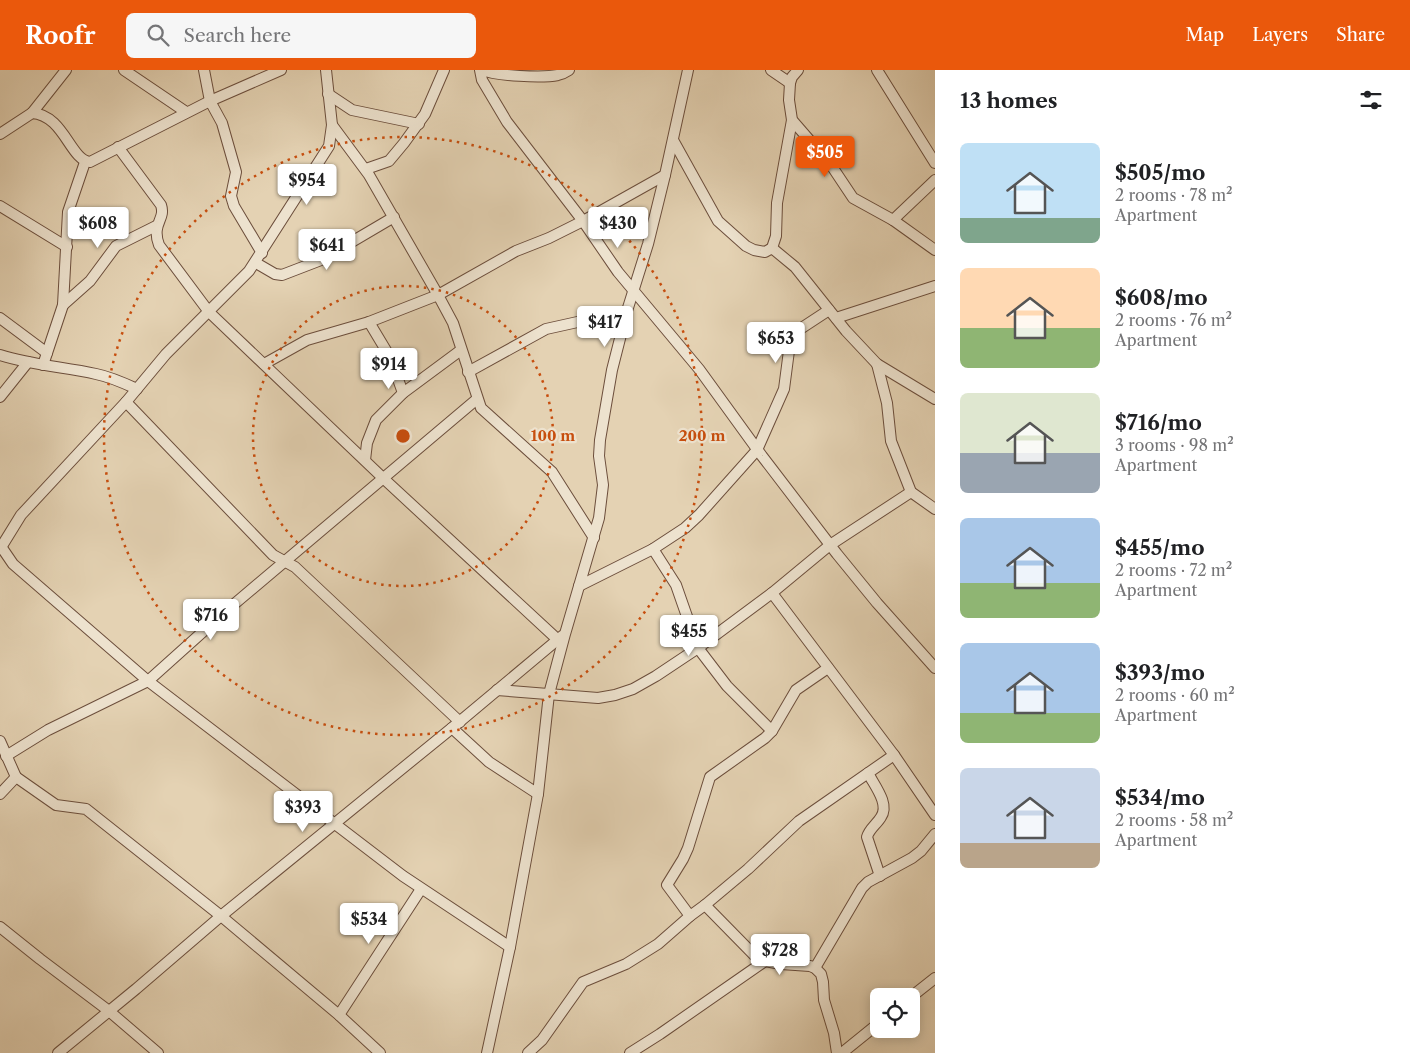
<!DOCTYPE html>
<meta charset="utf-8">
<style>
:root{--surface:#fff;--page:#f6f6f6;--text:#202124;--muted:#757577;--accent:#ea580c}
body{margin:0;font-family:"Libre Caslon Text",serif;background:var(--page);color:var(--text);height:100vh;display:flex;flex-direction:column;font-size:19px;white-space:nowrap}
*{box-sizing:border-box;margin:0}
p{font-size:16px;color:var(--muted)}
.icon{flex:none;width:28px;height:28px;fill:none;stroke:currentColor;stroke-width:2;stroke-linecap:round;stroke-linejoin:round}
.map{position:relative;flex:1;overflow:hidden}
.drawer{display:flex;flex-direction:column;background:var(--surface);width:475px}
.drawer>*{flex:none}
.tools{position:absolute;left:870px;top:918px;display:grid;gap:10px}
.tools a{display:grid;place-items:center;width:50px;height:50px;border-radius:8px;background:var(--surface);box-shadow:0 2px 12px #0003;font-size:25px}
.price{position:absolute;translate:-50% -42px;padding:0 11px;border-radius:5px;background:#fff;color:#222;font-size:16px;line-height:32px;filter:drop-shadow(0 1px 2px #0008)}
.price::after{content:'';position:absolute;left:50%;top:30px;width:15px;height:11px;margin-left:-8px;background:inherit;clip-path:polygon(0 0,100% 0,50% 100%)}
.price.active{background:var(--accent);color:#fff}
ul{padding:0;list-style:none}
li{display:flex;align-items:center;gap:15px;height:125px;padding:0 25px}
li span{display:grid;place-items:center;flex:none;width:140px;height:100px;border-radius:8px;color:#555}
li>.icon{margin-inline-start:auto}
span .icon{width:60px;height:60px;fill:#fffc;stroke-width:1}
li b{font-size:21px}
h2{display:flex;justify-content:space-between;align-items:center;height:60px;padding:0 25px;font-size:21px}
header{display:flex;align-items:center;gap:30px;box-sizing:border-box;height:70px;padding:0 25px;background:var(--accent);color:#fff}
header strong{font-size:24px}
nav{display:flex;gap:28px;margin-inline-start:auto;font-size:18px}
.search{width:350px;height:45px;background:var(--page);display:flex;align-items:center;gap:12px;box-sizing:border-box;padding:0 18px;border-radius:8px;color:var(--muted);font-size:19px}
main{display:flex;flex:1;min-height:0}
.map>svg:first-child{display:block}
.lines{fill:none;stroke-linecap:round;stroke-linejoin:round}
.minor-casing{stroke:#6c4e3c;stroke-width:12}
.minor{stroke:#ede2ce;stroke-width:10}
.ring{fill:none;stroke:#c74e0e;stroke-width:2.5;stroke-dasharray:2.5 5}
.centre{fill:#c74e0e;stroke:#ede2ce;stroke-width:2.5}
.ring-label{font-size:15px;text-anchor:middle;font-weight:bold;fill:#c74e0e;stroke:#ede2ce;stroke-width:4.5;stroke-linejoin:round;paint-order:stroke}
</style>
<header>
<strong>Roofr</strong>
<div class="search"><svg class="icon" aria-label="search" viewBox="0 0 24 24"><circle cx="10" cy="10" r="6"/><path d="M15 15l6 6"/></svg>Search here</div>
<nav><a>Map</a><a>Layers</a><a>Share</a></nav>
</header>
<main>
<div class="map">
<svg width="935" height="983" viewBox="0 0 935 983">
<rect width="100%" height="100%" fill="#e4d2b3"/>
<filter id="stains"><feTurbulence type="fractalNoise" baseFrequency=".004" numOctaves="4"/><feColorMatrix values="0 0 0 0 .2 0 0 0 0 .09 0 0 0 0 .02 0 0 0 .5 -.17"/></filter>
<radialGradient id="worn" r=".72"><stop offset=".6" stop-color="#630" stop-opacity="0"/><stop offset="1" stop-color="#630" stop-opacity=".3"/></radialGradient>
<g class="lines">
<g class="minor-casing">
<g id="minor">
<polyline points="124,0 186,42"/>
<polyline points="204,0 210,31 222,53 236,102 231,126 234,136 262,183"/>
<polyline points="480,0 482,10 507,52 583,151 618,202 699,299 762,386 837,484 877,533 935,598"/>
<path d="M483,0c12,6 60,8 75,5 4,-1 8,-3 11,-5"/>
<polyline points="771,0 790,13"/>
<polyline points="798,0 792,7 790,13 789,30 792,50 831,95 853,128 893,150 935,180"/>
<polyline points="877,0 935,93"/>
<polyline points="328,24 352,40 419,54"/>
<polyline points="32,43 66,0"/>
<polyline points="332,55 369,105 438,225 453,253 481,338 552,402 594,468"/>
<path d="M0,64l32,-21c32,2 38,47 58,49l120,-61 71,-31"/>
<polyline points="673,70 718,151 746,176 754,180 765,182 772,178 795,197 846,261 877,294 935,329"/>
<path d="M118,77l43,58c5,15 -10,18 -2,40l50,67 174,166 174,161"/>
<polyline points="366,99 389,91 404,73 425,44 444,0"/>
<polyline points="0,136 67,177"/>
<polyline points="893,150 935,110"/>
<polyline points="772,178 776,166 777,133 792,50"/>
<polyline points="256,193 275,204 282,205 321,190 394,147"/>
<polyline points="63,235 90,211 116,176 156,156"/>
<polyline points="0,248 47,283"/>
<polyline points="836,248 935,216"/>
<polyline points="369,252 390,287 403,323"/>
<path d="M0,285c31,10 64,12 96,19 15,3 28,9 41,15"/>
<polyline points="264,294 307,270 369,252 438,225 516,181 549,168 583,151 665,105"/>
<polyline points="877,294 887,333 891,371 911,422 935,439"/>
<polyline points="43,295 63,235 68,142 85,92"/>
<polyline points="468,302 546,259 627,241"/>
<polyline points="0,327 28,292"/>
<polyline points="126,332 273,485 295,497 460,652"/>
<polyline points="365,390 367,373 376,350 403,323 461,280"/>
<polyline points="0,475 13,494 148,611 403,806 510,877"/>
<polyline points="0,479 21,445 126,332 166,284 249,201 329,76 332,55 326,0"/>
<polyline points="653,479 676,515 698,578 727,616 772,661"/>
<polyline points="579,516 653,479 685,458 699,445 757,380 784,319 790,273 794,263 829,240"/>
<polyline points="772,523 894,685 935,745"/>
<polyline points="497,620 598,628 615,625 633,619 656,606 698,578 772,523 830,475 911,422"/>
<polyline points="452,658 489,692 538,724"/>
<polyline points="0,671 16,707 0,724"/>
<polyline points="6,686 48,660 148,611 226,541 477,329"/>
<path d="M868,703c6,12 22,31 13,44 -4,7 -12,12 -14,20l13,39"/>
<polyline points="16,707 56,735 86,739 221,846 339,945 380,983"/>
<polyline points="705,835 757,888 765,891 781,894 810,896 815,898 821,904 823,912 824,930 834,963 837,983"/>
<polyline points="690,846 667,815 683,789 688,778 710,707 765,668 772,661 796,620 828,598"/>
<polyline points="0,857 40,889 109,941 158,983"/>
<polyline points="815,898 862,818 868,812 912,788 921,781 935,764"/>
<polyline points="911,927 935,908"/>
<polyline points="339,945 421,819"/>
<polyline points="58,983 136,919 221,846 452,658 562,566"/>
<polyline points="487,983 510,877 538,724 549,624 565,564 599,448 603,415 599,386 600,370 612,300 627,241 648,174 665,105 688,0"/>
<polyline points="528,983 542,970 583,912 626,894 658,874 690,846 705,835 748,799 799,751 894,685"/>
<polyline points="630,983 660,964 765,891"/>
<polyline points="842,983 879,953"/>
</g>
</g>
<use href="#minor" class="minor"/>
</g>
<g class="ring">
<circle cx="403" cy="366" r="150"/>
<circle cx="403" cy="366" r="299"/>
</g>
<circle cx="403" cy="366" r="8" class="centre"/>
<g class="ring-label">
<text x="553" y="371">100 m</text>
<text x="702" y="371">200 m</text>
</g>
<rect width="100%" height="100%" filter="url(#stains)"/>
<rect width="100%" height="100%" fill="url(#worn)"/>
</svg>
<div class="tools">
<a><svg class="icon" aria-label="locate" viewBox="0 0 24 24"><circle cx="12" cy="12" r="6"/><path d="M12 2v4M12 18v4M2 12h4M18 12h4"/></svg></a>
</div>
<b class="price active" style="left:825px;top:108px">$505</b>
<b class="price" style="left:307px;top:136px">$954</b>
<b class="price" style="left:98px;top:179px">$608</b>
<b class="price" style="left:618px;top:179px">$430</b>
<b class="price" style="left:327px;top:201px">$641</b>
<b class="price" style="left:605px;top:278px">$417</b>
<b class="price" style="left:776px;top:294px">$653</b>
<b class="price" style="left:389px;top:320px">$914</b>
<b class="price" style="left:211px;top:571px">$716</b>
<b class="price" style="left:689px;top:587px">$455</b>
<b class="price" style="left:303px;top:763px">$393</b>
<b class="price" style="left:369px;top:875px">$534</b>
<b class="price" style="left:780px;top:906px">$728</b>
</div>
<section class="drawer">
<h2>13 homes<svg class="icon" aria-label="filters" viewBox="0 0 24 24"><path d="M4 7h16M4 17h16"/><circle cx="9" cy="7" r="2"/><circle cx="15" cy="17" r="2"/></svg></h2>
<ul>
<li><span style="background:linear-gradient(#bfe0f5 75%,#7fa58c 0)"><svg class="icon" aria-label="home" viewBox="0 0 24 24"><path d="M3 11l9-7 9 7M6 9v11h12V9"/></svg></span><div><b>$505/mo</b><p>2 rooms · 78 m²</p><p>Apartment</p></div></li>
<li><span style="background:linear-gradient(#ffd9b3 60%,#8fb573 0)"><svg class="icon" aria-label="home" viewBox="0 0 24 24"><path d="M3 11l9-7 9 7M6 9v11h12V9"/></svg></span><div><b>$608/mo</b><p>2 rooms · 76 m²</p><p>Apartment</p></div></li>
<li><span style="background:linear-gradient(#dfe7d0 60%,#9aa5b1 0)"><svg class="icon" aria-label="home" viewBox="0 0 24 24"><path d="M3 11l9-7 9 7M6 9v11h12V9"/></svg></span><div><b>$716/mo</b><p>3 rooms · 98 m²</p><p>Apartment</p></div></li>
<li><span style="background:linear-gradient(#a9c7e8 65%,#8fb573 0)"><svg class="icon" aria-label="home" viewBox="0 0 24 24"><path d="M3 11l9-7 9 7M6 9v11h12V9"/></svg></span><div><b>$455/mo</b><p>2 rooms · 72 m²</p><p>Apartment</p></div></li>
<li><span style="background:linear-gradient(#a9c7e8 70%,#8fb573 0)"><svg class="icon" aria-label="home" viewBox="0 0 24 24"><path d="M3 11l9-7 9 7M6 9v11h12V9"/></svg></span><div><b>$393/mo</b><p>2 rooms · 60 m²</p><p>Apartment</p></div></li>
<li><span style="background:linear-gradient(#c9d6e8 75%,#b9a48a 0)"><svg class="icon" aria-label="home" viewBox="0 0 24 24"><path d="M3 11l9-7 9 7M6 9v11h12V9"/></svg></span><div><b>$534/mo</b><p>2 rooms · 58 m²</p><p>Apartment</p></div></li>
</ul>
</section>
</main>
